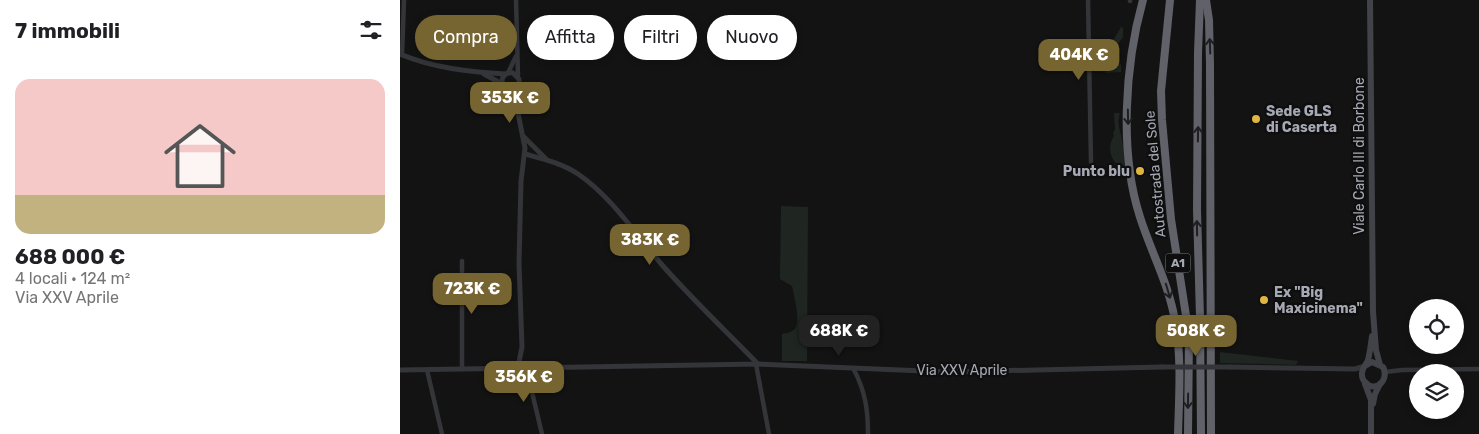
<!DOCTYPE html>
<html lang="it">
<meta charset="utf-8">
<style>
:root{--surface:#fff;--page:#f6f6f6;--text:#202124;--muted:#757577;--line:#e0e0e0;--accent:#766431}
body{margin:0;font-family:Rubik,sans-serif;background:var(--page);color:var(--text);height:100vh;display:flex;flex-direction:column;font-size:19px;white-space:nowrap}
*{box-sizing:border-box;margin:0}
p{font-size:16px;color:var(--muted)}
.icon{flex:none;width:28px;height:28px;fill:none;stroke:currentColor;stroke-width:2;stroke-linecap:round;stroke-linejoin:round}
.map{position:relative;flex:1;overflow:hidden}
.details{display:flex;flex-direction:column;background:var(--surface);width:400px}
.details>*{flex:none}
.hud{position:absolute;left:15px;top:15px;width:475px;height:45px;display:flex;gap:10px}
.buttons{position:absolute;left:1009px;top:299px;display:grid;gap:10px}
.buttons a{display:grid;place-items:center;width:55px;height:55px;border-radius:50%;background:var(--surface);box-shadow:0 2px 8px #0003;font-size:25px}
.price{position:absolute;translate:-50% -42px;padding:0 11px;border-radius:10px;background:var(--accent);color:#fff;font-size:16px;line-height:32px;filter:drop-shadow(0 1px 2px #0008)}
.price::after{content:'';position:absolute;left:50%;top:30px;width:15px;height:11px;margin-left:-8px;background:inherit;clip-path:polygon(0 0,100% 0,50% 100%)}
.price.current{background:#222;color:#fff}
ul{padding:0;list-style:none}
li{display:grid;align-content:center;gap:10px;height:265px;padding:0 15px}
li+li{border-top:1px solid var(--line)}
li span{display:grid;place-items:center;height:155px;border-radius:15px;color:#555}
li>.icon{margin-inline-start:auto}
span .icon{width:90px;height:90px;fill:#fffc;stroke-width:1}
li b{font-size:21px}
h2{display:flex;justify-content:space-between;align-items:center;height:60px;padding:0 15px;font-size:21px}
.pill{padding:0 18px;border-radius:22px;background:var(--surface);box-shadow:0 2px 8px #0003;font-size:18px;line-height:45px}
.pill.current{background:var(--accent);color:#fff}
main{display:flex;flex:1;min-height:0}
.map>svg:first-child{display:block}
.green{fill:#1f2621}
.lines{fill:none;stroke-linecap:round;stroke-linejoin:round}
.minor{stroke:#343539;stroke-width:4.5}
.tertiary{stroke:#343539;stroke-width:5}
.secondary{stroke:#424349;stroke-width:6}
.motorway{stroke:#616269;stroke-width:8}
.tertiary-bridge{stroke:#343539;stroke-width:5}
.oneway{stroke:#1f1f21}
.poi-dot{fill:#dfb640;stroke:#0e0e0f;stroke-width:2}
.labels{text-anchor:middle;stroke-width:4.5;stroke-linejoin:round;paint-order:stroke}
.shield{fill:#0e0e0f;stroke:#787a82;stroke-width:1}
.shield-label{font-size:12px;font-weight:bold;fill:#a6a9b3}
.poi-label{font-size:14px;font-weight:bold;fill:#a6a9b3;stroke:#0e0e0f;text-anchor:start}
.street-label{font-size:14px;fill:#a6a9b3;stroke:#0e0e0f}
</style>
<main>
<section class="details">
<h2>7 immobili<svg class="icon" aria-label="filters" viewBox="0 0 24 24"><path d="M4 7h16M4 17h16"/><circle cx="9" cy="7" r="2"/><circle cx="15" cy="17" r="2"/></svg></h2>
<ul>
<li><span style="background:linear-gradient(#f6c9c9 75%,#c2b280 0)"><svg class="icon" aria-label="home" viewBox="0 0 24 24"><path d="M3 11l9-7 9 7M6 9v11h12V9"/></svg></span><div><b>688 000 €</b><p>4 locali · 124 m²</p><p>Via XXV Aprile</p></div></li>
</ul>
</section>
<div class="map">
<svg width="1079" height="434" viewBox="0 0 1079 434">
<rect width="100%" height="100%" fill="#131314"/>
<g class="green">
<polygon points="721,27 723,28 723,37 718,44 716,61 721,64 721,72 705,73 711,44"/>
<path d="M714,113h6c-4,11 1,18 2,28 2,9 2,17 3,26l-2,2c-12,-8 -17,-20 -9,-33l-1,-3 2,-4z"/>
<path d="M381,206l27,1 -1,154h-25v-27c5,-1 12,-2 14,-7 4,-9 -2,-31 -4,-41l-12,-7z"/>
<polygon points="820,352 898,361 896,365 820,363"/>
</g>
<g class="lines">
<g class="minor">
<polyline points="116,0 118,76"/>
<polyline points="688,0 691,162"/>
<polyline points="730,0 730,1"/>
<polyline points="2,55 4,0"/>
<polyline points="108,73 116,56"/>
<polyline points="62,261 62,369"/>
<polyline points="356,364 369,434"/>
<polyline points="126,367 142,434"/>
<path d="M453,368c12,22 15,41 15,66"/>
<polyline points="27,370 42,434"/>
<polyline points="985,372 1002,370 1079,369"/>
</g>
<g class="tertiary">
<path d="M0,54c33,14 70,18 106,20"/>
<polyline points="84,74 102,84"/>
<path d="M109,90c7,0 11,-4 10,-11l-6,-6c-6,-1 -11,2 -11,9l2,5 5,3 8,18 8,40 -4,33 -2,82 3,84 -4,20"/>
<polyline points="117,105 117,87"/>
<polyline points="123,136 147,160"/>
<path d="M125,154c18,5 37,9 53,20 34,23 58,61 85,92 30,34 63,65 95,98"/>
<polyline points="830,367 955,369 965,366"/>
<polyline points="0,370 358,364 548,372 761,367"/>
</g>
<g class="secondary">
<polyline points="970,0 973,312 976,350 980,365"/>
<path d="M965,366l7,-4 11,5c7,13 -8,27 -18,15 -2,-2 -3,-4 -3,-7 -1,-6 4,-10 6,-15 2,-8 3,-16 4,-24"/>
<polyline points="965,384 971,400 971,434"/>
<polyline points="973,404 975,394 980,384"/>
</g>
<g class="motorway">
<path d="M743,0c-18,64 -24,153 -3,217 11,35 29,67 35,104 7,37 4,76 3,113"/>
<polyline points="770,0 761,91 762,120 771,219 789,335 788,434"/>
<polyline points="800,0 798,53 797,210 800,317 801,434"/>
<polyline points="806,0 809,20 810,65 811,434"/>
</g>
<polyline class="tertiary-bridge" points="761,367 830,367"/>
</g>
<defs><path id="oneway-shaft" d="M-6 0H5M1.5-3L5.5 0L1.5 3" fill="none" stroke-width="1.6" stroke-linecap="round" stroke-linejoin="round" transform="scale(1.25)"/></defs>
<g class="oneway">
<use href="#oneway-shaft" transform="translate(810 46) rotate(-92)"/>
<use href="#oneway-shaft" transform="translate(728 117) rotate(89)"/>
<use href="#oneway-shaft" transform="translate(798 134) rotate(-89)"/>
<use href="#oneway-shaft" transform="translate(797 228) rotate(-91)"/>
<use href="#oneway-shaft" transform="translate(768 291) rotate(73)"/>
<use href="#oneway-shaft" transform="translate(788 401) rotate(91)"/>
</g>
<g class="poi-dot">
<circle cx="856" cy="119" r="5"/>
<circle cx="740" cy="171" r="5"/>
<circle cx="864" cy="300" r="5"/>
</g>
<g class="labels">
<rect class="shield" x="765.5" y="253.5" width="25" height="19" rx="4"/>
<g class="shield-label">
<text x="778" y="267">A1</text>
</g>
<g class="poi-label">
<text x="866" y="116">Sede GLS<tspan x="866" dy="16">di Caserta</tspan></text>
<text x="730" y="176" text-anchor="end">Punto blu</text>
<text x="874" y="297">Ex "Big<tspan x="874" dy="16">Maxicinema"</tspan></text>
</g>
<g class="street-label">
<text transform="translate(959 156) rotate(-90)" y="5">Viale Carlo III di Borbone</text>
<text transform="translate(755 174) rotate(-95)" y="5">Autostrada del Sole</text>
<text x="562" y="375">Via XXV Aprile</text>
</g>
</g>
</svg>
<div class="buttons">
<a><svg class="icon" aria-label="locate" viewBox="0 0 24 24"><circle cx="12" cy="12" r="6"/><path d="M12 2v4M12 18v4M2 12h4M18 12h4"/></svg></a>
<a><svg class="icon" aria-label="layers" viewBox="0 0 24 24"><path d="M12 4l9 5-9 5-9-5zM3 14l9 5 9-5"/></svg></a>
</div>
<b class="price" style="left:679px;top:81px">404K €</b>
<b class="price" style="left:110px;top:124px">353K €</b>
<b class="price" style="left:250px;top:266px">383K €</b>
<b class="price" style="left:72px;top:315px">723K €</b>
<b class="price current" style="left:439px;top:357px">688K €</b>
<b class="price" style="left:796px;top:357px">508K €</b>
<b class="price" style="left:124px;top:403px">356K €</b>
<div class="hud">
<a class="pill current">Compra</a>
<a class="pill">Affitta</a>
<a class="pill">Filtri</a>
<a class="pill">Nuovo</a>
</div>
</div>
</main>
